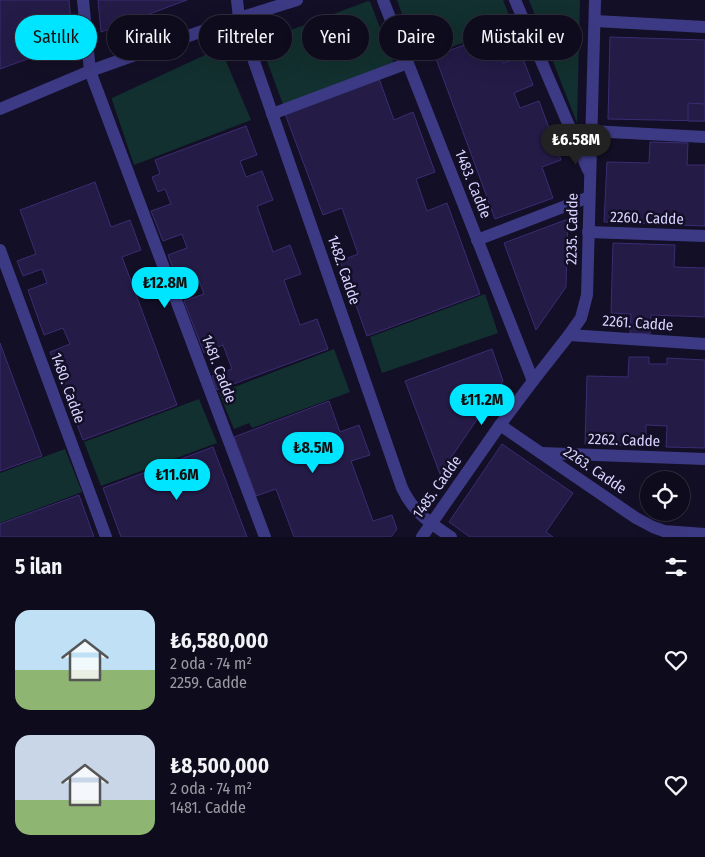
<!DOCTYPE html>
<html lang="tr">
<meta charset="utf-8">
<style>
:root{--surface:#0e0b1c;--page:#171425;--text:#f1f3f6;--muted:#9b9ba3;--line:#2e2b3b;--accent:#00e5ff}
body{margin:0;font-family:"Fira Sans Condensed",sans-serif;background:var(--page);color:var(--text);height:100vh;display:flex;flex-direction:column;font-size:19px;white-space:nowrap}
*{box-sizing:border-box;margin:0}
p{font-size:16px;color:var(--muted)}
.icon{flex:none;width:28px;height:28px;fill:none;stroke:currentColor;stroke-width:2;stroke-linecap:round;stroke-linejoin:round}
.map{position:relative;height:537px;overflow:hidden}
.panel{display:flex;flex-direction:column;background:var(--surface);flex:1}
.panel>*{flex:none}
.banner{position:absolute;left:15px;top:15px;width:675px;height:45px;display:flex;gap:10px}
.fabs{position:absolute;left:640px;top:471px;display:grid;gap:10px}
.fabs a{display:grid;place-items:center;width:50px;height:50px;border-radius:50%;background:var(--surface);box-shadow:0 5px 20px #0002,0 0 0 1px var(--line);font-size:25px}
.price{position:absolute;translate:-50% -42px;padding:0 11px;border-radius:18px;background:var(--accent);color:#111;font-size:16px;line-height:32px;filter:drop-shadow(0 1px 2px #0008)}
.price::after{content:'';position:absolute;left:50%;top:30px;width:15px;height:11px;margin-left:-8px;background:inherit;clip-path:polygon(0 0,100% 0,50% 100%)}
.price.selected{background:#222;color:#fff}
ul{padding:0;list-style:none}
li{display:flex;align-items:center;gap:15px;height:125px;padding:0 15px}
li span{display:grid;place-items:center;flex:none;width:140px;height:100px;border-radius:15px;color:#555}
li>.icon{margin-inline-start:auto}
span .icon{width:60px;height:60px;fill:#fffc;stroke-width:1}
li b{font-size:21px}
h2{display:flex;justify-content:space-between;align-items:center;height:60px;padding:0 15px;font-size:21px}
.pill{padding:0 18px;border-radius:22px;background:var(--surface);box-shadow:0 5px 20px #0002,0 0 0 1px var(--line);font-size:18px;line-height:45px}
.pill.selected{background:var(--accent);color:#111}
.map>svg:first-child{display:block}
.green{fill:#12302f}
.building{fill:#241b47;stroke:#3b2d73}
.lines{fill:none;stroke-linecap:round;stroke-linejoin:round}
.minor{stroke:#3d3a85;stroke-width:12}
.labels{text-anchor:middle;stroke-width:5;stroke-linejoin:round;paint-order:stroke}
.street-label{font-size:15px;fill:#d9d4ff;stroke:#130f26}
</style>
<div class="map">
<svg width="705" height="537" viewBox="0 0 705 537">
<rect width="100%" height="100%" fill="#130f26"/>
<g class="green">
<polygon points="397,0 503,0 513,25 418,59"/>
<polygon points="529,0 580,0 577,123"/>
<polygon points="368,1 370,2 395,66 284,107 261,45 262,41"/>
<polygon points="212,54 218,56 226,61 251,120 134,165 112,100 112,98 205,55"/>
<polygon points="485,294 498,333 382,373 370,337"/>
<polygon points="334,349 350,392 252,428 249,423 234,429 219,393"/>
<polygon points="199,399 217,443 101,486 84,442"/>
<polygon points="65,449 82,492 0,523 0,473"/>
</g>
<g class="building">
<polygon points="0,0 69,0 71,22 52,24 55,49 0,69"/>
<polygon points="98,0 187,0 101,32"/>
<polygon points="493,34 503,63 522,56 533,85 514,93 520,108 539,101 561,160 542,167 553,198 495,219 435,56"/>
<polygon points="610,37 705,40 705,121 608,119"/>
<polygon points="277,38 282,51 269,56 264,44"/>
<polygon points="378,76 394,120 413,112 435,172 416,179 427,211 447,203 480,294 367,336 340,261 358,254 342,208 323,215 284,111"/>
<polygon points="688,103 705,104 705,121 688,121"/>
<polygon points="246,126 257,155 240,161 246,177 262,171 273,200 257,206 273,252 290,245 301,274 284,280 300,325 317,319 328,349 217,390 212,376 232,369 223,345 204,353 184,301 204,294 198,278 179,285 168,255 187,248 182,234 163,241 151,211 171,204 165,189 158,192 152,177 160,174 155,160"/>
<polygon points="650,142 688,143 687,165 705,165 705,226 604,222 607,162 649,163"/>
<polygon points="95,182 111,227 130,220 141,250 122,257 177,405 83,440 50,352 70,344 63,328 44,335 28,290 47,283 42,269 23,276 17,261 36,254 20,210"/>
<polygon points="568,219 566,287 536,330 504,243"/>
<polygon points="613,243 675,245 674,267 705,268 705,317 651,315 650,334 630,333 631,314 611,313"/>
<polygon points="0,343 42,456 0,471"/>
<polygon points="492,349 503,381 440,474 405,381"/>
<polygon points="629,357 649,357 649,364 667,364 667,358 705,360 705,448 666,447 667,426 646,425 646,446 585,444 587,376 628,377"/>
<polygon points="329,401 340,432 359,425 370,455 351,461 373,521 392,515 397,529 391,537 294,537 276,489 256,496 234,437"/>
<polygon points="502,444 573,493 546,532 553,537 470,537 449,522"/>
<polygon points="213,447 247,537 121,537 103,488"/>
<polygon points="79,495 94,537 0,537 0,524"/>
</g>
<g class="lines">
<g class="minor">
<polyline points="83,0 90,71 265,537"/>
<path d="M237,0l2,18 163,470c11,24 28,35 49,49"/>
<polyline points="383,0 533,381"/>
<polyline points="515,0 588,170"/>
<polyline points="595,21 705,27"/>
<polyline points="0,109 90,71 239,18 297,0"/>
<polyline points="272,114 408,63"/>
<polyline points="591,131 705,137"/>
<polyline points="588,232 705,236"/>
<polyline points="477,240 589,197"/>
<polyline points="0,250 106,537"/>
<polyline points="569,335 705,344"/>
<polyline points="500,425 636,518 653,527 664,531 705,534"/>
<polyline points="541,453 705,459"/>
<polyline points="422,537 500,425 533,381 569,335 581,318 587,295 595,0"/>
</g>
</g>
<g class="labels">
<g class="street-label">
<text transform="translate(473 184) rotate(68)" y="5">1483. Cadde</text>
<text transform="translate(647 218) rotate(2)" y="5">2260. Cadde</text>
<text transform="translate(572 229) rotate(-89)" y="5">2235. Cadde</text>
<text transform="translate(344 270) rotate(71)" y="5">1482. Cadde</text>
<text transform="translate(638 323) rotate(4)" y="5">2261. Cadde</text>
<text transform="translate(219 369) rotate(69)" y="5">1481. Cadde</text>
<text transform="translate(68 388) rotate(70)" y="5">1480. Cadde</text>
<text transform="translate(624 440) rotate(2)" y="5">2262. Cadde</text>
<text transform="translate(595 470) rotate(34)" y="5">2263. Cadde</text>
<text transform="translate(437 487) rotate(-55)" y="5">1485. Cadde</text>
</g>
</g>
</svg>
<div class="fabs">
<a><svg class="icon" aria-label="locate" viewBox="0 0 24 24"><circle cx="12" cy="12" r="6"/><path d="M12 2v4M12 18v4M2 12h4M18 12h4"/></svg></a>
</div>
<b class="price selected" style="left:576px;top:166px">₺6.58M</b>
<b class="price" style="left:165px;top:309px">₺12.8M</b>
<b class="price" style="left:482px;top:426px">₺11.2M</b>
<b class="price" style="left:313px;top:474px">₺8.5M</b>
<b class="price" style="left:177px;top:501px">₺11.6M</b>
<div class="banner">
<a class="pill selected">Satılık</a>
<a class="pill">Kiralık</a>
<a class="pill">Filtreler</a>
<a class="pill">Yeni</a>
<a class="pill">Daire</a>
<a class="pill">Müstakil ev</a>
</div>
</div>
<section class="panel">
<h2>5 ilan<svg class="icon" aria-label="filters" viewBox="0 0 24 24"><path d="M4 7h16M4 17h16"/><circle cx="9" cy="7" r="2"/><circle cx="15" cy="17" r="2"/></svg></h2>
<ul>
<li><span style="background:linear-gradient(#bfe0f5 60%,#8fb573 0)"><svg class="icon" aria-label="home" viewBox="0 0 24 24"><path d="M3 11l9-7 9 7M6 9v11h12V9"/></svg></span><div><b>₺6,580,000</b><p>2 oda · 74 m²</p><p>2259. Cadde</p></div><svg class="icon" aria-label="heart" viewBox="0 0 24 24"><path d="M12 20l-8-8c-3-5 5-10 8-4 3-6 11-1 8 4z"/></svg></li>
<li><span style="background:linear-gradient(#c9d6e8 65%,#8fb573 0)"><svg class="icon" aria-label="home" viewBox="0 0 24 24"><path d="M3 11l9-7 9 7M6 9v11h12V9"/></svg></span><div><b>₺8,500,000</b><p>2 oda · 74 m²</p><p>1481. Cadde</p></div><svg class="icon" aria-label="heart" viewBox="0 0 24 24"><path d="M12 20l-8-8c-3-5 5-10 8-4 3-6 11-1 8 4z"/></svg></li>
</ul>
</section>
